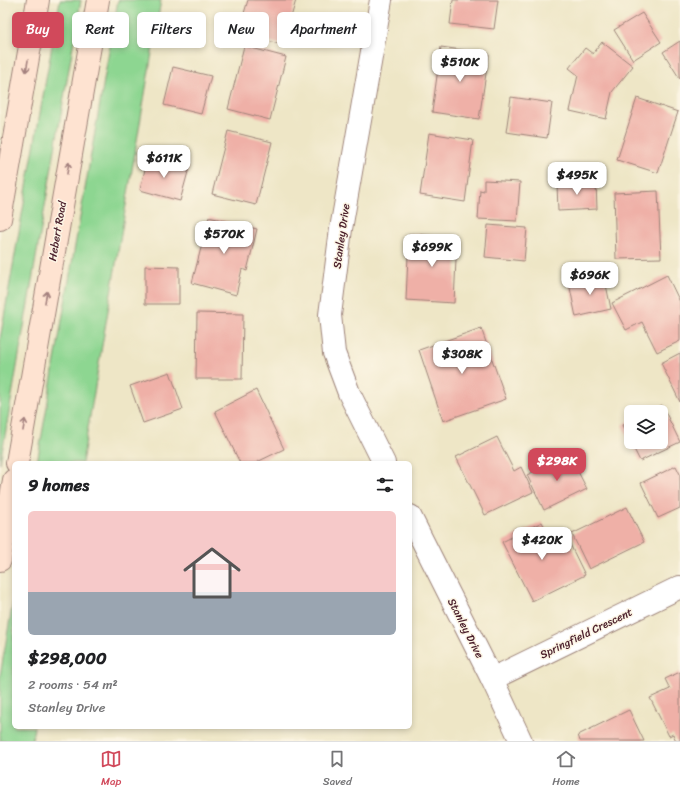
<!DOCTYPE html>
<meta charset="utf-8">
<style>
:root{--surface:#fff;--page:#f2f2f2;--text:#202124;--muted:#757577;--line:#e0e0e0;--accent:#d1495b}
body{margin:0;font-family:Sriracha,sans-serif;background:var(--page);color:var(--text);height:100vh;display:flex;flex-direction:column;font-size:15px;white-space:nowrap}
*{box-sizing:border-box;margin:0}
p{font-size:13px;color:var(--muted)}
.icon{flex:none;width:22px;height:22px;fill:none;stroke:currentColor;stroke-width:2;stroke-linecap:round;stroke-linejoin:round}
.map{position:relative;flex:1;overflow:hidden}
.drawer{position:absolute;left:12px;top:461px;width:400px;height:268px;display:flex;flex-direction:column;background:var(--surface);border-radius:6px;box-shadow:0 2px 6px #0003}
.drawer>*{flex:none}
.guide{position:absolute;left:12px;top:12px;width:400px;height:36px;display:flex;gap:8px}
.controls{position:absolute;left:624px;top:405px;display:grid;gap:8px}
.controls a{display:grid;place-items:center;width:44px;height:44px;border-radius:6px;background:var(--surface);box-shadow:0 2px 6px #0003;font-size:20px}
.price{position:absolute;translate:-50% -34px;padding:0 9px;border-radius:8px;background:#fff;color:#222;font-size:13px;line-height:26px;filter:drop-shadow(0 1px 2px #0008)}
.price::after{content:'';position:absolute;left:50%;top:24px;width:12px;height:9px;margin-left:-6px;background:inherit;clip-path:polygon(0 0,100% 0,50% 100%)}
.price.current{background:var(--accent);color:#fff}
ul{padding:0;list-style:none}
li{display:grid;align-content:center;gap:8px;height:212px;padding:0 16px}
li span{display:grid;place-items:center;height:124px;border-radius:6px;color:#555}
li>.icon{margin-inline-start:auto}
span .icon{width:72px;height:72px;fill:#fffc;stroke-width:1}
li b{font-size:17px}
h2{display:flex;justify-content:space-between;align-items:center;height:48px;padding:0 16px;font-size:17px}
.tag{padding:0 14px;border-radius:6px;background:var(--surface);box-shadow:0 2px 6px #0003;font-size:14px;line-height:36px}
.tag.current{background:var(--accent);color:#fff}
.dock{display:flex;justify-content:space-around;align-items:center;height:56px;border-top:1px solid var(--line);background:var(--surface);font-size:11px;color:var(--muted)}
.dock a{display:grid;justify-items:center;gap:2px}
.dock .current{color:var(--accent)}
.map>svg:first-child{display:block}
.green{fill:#8dd691;stroke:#6c7a5e}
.building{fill:#efb0a7}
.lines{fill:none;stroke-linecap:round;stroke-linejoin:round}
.minor-casing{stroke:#9c8278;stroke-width:24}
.secondary-casing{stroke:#9c8278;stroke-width:24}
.minor{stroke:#fff;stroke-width:22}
.secondary{stroke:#fee3d1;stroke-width:22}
.oneway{stroke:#a4817e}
.labels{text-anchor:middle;stroke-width:3;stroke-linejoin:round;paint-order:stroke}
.street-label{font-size:11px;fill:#4a1f2b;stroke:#fcf5e5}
</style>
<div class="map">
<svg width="680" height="741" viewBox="0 0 680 741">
<rect width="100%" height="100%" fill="#fcf5e5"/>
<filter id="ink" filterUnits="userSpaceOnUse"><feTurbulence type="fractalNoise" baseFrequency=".025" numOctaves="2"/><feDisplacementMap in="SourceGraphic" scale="8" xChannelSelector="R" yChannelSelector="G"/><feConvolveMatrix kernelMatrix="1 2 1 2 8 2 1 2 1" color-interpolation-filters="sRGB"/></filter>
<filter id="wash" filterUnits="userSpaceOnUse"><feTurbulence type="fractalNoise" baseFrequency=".012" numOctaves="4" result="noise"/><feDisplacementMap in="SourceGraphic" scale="16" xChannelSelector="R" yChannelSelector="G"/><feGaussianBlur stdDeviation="0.9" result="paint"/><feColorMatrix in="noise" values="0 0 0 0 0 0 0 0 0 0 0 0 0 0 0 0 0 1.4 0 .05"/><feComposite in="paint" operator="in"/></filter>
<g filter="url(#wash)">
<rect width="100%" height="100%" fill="#eee6c6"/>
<g class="green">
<polygon points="60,0 81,0 0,464 0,339"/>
<polygon points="118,0 161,0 82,463 37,463"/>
<polygon points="14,596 14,727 34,727 32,741 0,741 0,676"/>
</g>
<g id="blocks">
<g class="building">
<polygon points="248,0 296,0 283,45 238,33"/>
<polygon points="453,0 498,0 494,29 450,24"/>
<polygon points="642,13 661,42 633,60 614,30"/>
<polygon points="680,41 680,79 663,52"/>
<polygon points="602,42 633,66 612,92 606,119 570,111 578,75 569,68 585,48 593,54"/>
<polygon points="244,46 286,57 270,120 228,109"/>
<polygon points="441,47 489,54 479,119 432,112"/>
<polygon points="173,67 211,76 201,114 164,105"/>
<polygon points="511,97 552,103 547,138 506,132"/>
<polygon points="637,98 678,112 658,173 617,160"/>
<polygon points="228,131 272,142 256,205 212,194"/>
<polygon points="429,133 473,140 465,202 420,195"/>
<polygon points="148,157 189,168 180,201 140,190"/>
<polygon points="484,180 520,182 517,221 478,219 480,190 484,191"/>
<polygon points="596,182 597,209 558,211 557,184"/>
<polygon points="658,191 661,258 616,259 614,193"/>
<polygon points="209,217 257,229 247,271 242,269 236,295 192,283"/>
<polygon points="488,225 527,228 524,261 485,257"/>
<polygon points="409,234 457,237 454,303 406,300"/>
<polygon points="145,266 179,267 179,304 145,304"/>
<polygon points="604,275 611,309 576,317 569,283"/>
<polygon points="667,275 680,302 680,341 657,352 642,322 626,330 612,303"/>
<polygon points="197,313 243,314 242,379 196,379"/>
<polygon points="481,328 506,399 443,421 419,350"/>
<polygon points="680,353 680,402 661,363"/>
<polygon points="170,372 183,409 143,423 130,386"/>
<polygon points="256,390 284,449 255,463 240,463 215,411"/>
<polygon points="662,405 680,442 640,461 622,425 631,420 631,442 661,442 661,412 648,412"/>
<polygon points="497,437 514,471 521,467 533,492 485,515 456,457"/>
<polygon points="569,454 587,489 544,510 527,475"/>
<polygon points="676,466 680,474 680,508 658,518 641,483"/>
<polygon points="627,507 644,542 589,569 572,534"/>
<polygon points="542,522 555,547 568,540 585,575 532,601 502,542"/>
<polygon points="680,672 680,741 676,741 673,734 669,736 650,698 670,689 665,679"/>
<polygon points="629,710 644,741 580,741 578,735"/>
</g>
</g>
</g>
<g filter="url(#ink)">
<use href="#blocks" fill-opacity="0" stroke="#9c8278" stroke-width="1"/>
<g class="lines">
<g class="minor-casing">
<g id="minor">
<polyline points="381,0 341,229 330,315 334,353 349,393 384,463"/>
<polyline points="410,516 492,679 521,741"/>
<polyline points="492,679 680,587"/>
</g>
</g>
<g class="secondary-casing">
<g id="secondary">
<polyline points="0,219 38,0"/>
<polyline points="17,463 98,0"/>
<polyline points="0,560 14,480"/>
</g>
</g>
<use href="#minor" class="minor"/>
<use href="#secondary" class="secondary"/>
</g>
<defs><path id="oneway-shaft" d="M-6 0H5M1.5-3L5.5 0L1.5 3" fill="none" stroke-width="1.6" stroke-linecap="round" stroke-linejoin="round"/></defs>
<g class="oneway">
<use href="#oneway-shaft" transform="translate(27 66) rotate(100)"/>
<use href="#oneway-shaft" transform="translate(68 168) rotate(-80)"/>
<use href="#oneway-shaft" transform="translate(46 297) rotate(-80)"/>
<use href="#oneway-shaft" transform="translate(24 425) rotate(-80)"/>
</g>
</g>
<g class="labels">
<g class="street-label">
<text transform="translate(57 231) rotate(-80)" y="4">Hebert Road</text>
<text transform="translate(341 236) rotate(-82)" y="4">Stanley Drive</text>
<text transform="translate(466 628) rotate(63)" y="4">Stanley Drive</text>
<text transform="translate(586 633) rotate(-26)" y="4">Springfield Crescent</text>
</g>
</g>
</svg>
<div class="controls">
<a><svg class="icon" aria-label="layers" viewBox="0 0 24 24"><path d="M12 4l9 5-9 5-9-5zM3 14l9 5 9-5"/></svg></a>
</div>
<b class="price" style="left:460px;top:83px">$510K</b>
<b class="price" style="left:164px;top:179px">$611K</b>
<b class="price" style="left:577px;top:196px">$495K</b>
<b class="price" style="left:224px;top:255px">$570K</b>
<b class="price" style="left:432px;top:268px">$699K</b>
<b class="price" style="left:590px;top:296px">$696K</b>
<b class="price" style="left:462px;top:375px">$308K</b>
<b class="price current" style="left:557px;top:482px">$298K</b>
<b class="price" style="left:542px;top:561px">$420K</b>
<div class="guide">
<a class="tag current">Buy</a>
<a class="tag">Rent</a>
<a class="tag">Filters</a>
<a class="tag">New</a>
<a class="tag">Apartment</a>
</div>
<section class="drawer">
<h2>9 homes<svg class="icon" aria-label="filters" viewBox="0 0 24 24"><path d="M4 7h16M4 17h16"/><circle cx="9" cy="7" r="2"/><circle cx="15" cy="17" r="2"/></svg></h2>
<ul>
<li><span style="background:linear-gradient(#f6c9c9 65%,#9aa5b1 0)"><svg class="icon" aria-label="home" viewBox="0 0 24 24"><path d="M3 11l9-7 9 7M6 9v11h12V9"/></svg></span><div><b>$298,000</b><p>2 rooms · 54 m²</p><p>Stanley Drive</p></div></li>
</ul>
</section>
</div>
<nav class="dock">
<a class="current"><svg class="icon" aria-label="map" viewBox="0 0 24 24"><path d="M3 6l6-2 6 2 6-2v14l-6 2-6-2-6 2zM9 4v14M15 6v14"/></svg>Map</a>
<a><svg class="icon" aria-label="saved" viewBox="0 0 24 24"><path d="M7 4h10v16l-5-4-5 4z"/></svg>Saved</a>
<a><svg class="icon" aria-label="home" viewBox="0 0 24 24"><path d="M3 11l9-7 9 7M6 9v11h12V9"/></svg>Home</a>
</nav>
